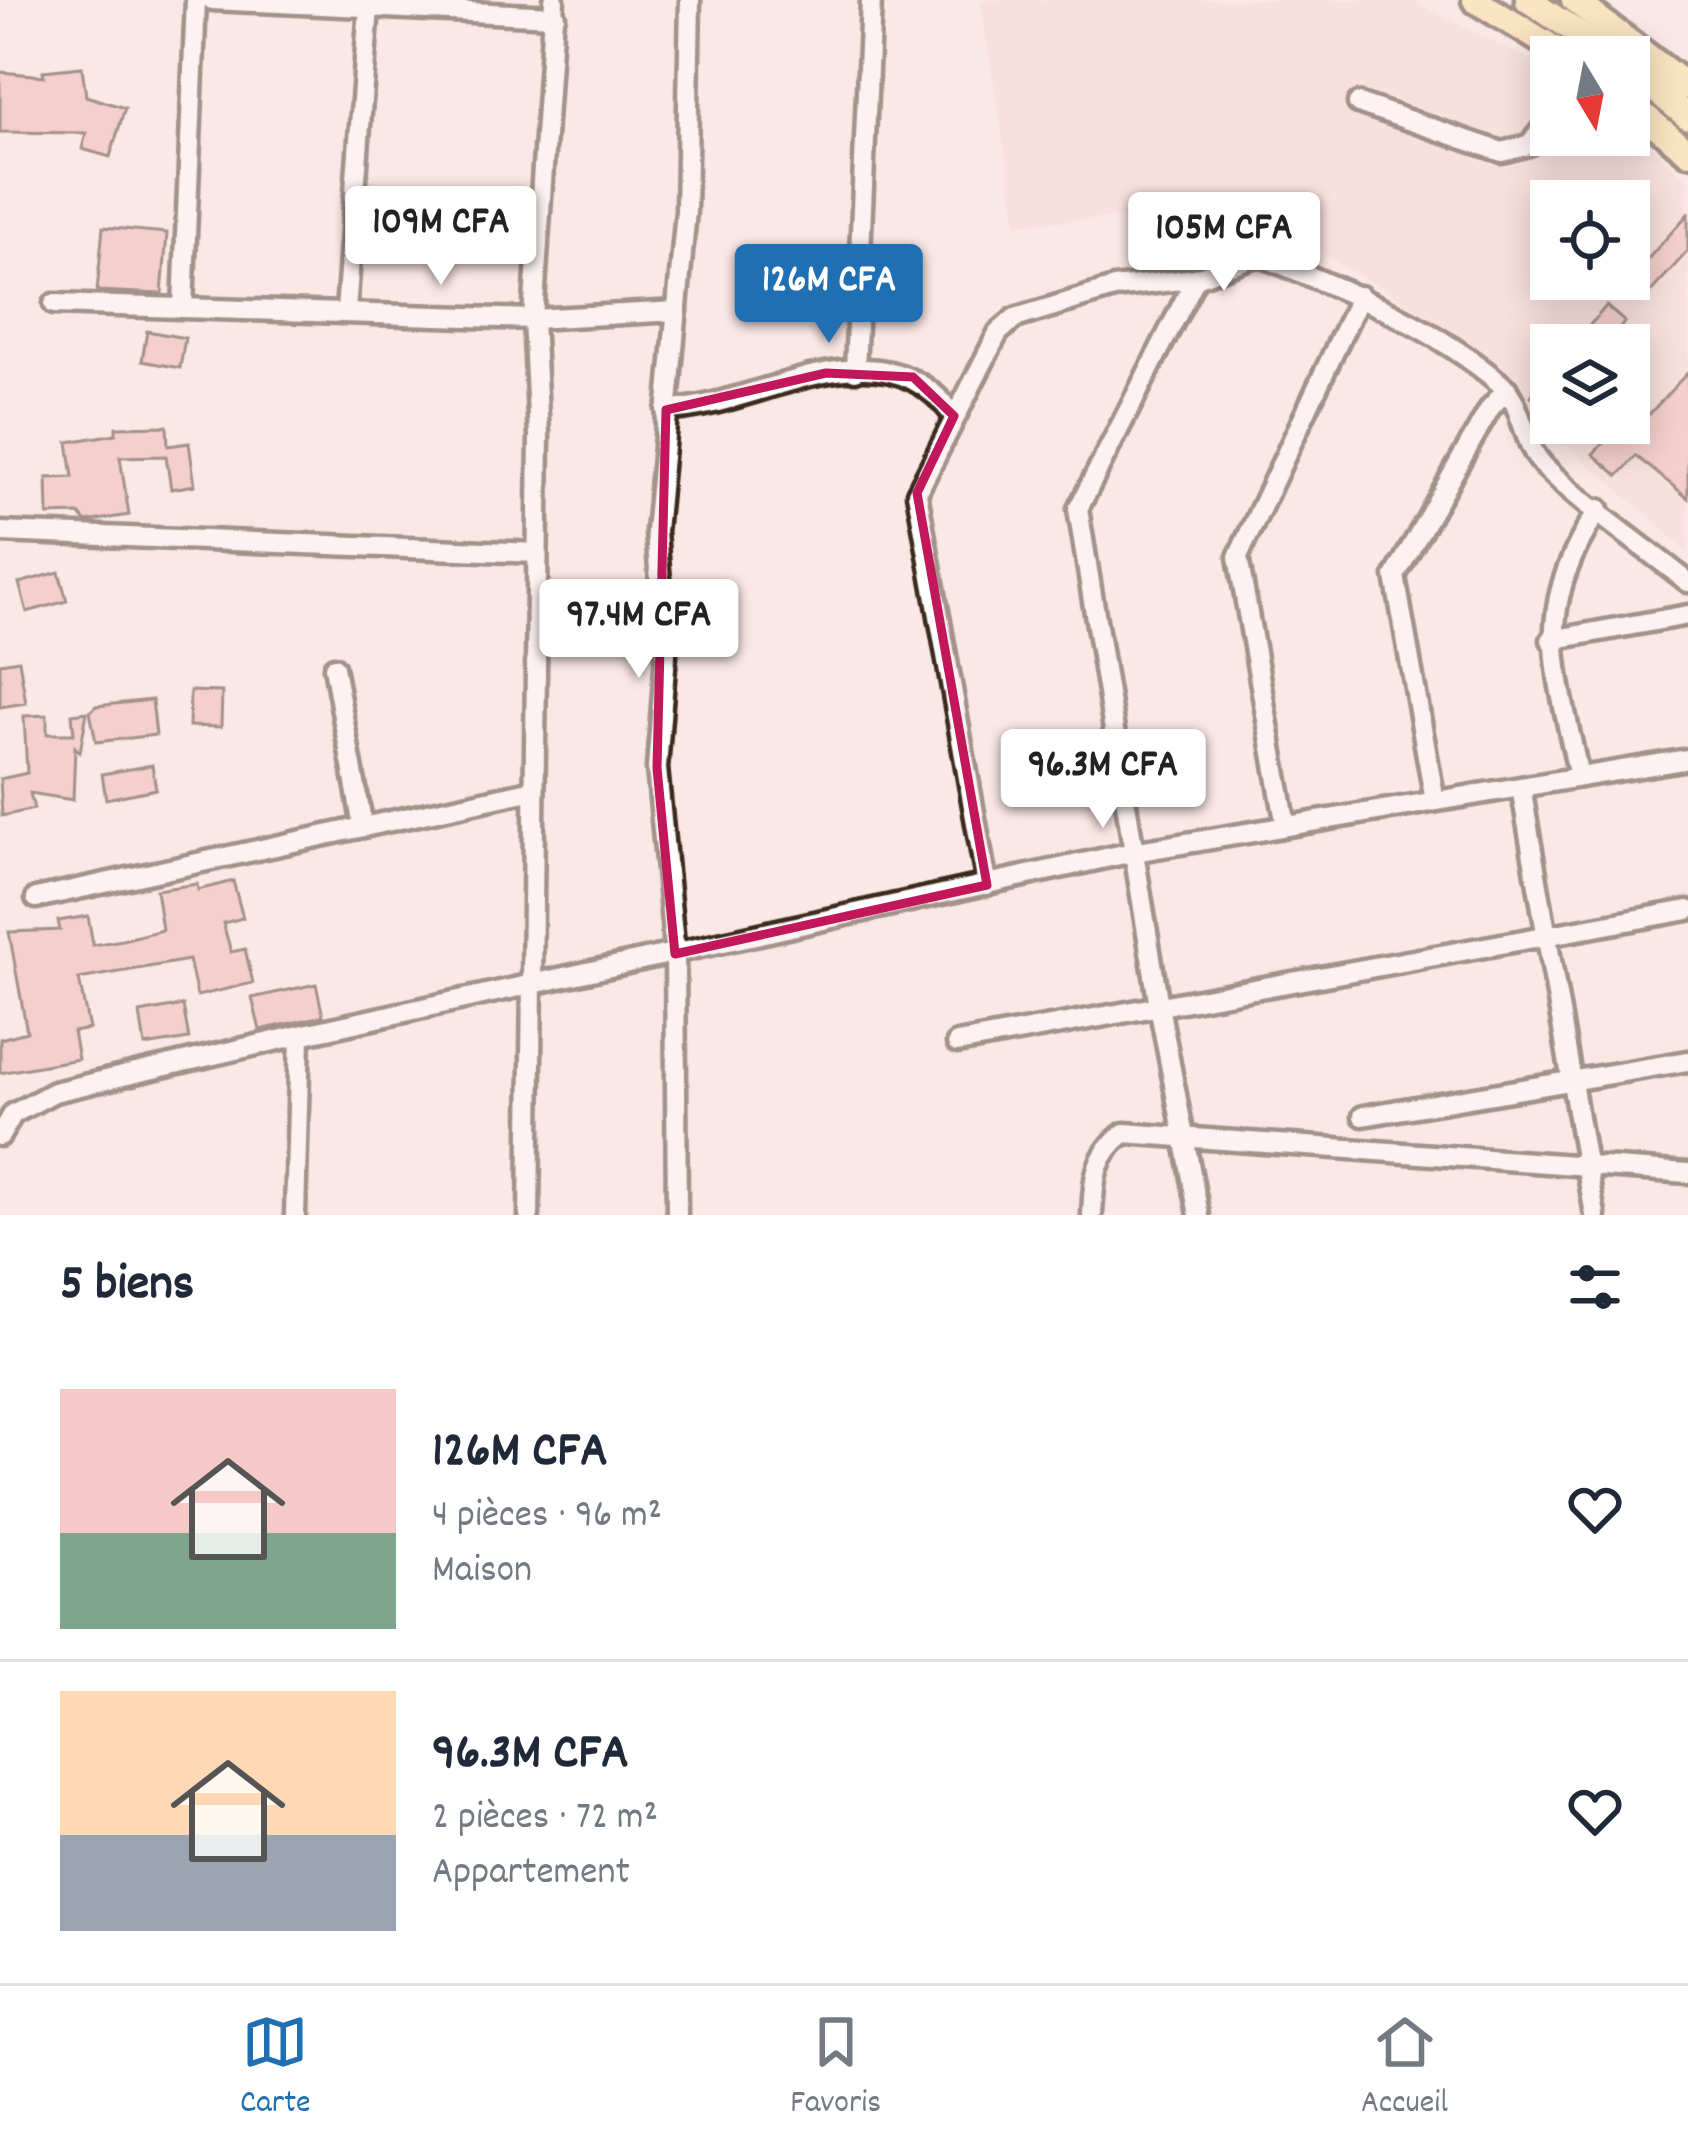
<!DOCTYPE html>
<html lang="fr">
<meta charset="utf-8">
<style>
:root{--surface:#fff;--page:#f2f2f3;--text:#1f2937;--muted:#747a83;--line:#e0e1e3;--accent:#1f6fb2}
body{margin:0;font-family:Dekko,sans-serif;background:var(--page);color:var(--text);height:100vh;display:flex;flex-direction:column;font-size:45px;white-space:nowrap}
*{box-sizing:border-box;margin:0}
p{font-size:39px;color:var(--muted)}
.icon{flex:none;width:66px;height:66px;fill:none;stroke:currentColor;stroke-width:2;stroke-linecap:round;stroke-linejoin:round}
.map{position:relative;height:1215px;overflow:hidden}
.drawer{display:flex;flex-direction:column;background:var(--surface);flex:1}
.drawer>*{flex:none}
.needle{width:78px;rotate:170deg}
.controls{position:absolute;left:1530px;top:36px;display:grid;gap:24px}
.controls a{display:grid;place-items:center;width:120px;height:120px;border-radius:0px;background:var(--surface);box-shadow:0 6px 30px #0003;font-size:60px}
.price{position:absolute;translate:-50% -102px;padding:0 27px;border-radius:12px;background:#fff;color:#222;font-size:39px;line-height:78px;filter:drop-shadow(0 3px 6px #0008)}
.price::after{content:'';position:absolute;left:50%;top:72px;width:36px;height:27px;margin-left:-18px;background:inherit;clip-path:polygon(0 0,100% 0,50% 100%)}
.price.active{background:var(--accent);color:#fff}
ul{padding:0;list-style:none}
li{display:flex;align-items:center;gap:36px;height:300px;padding:0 60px}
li+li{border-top:3px solid var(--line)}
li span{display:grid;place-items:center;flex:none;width:336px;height:240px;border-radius:0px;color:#555}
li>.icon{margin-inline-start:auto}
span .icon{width:144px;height:144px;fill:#fffc;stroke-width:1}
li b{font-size:51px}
h2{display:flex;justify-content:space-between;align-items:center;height:144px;padding:0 60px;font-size:51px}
.tabs{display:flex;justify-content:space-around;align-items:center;height:168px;border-top:3px solid var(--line);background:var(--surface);font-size:33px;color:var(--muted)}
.tabs a{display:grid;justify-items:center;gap:6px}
.tabs .active{color:var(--accent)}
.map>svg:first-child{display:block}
.built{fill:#f6d8d5;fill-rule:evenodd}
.building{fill:#edb2ad;stroke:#3b2a1e;stroke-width:3}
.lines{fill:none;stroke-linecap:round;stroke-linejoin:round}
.minor-casing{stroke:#3b2a1e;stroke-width:27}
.major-casing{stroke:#3b2a1e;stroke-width:33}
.minor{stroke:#fff;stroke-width:18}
.major{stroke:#fadf96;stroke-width:24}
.marked{fill:none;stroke:#c2185b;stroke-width:9;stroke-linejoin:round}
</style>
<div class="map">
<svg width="1688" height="1215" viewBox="0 0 1688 1215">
<rect width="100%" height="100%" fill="#fae8e6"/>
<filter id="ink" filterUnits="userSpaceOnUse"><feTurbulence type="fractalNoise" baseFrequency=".00833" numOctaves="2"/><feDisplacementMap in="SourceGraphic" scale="24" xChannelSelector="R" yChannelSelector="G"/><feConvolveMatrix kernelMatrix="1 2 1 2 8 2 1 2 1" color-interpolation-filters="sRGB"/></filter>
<g filter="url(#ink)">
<path class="built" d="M980,0h430l141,70v65h78v-8l59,53v372l-277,-247 -168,-96 -226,15zM1551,201h78v78h-78zM1551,345h78v78h-78z"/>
<g class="building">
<polygon points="82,67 86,96 125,108 110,157 82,149 86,133 0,132 0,72 44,76 43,71"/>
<polygon points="1688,214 1688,251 1647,296 1629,280"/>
<polygon points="103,227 167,233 162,294 97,291"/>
<polygon points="1606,306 1625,322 1605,345 1573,345"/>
<polygon points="147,331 185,338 180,368 142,361"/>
<polygon points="1551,370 1551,412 1531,396"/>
<polygon points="1688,372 1688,498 1636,456 1618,476 1593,454 1613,433 1603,423 1629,423 1629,411 1641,423"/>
<polygon points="167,426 168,446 189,443 195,485 171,489 166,456 120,457 129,515 86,522 79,514 48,515 47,478 73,477 68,442 116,434 116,427"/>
<polygon points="59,572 67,601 27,612 19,583"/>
<polygon points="19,660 26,703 0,707 0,663"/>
<polygon points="190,691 222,692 221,727 189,726"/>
<polygon points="152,700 156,735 96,742 90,712 96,706"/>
<polygon points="87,712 80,752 75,747 73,800 30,793 34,809 2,816 0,779 27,773 24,716 47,715 47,734 74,734 72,714"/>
<polygon points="152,765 156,789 106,799 102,774"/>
<polygon points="233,881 243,918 223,923 231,952 245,949 253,983 197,996 189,960 79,979 89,1029 73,1032 78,1059 0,1073 0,1039 27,1032 9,932 60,930 58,921 88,916 93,945 122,940 162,930 156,890 197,884 198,890"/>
<polygon points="316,984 323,1016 260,1030 252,998"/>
<polygon points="183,1005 189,1039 145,1046 140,1013"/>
</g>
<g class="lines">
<g class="minor-casing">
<g id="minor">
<polyline points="212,0 555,16"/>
<polyline points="1358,103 1502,152 1529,145 1551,118"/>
<polyline points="1196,278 1078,509 1159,1006 1199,1215"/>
<polyline points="54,304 533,319 677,311"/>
<polyline points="183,307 196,0"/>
<polyline points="346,311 369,7"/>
<polyline points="855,371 871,0"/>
<path d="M666,410c95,-2 214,-95 288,6"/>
<polyline points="0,532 537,553"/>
<polyline points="1551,640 1688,615"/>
<polyline points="334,667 363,827"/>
<path d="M1579,777c-23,-113 -48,-164 20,-268"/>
<polyline points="1521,787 1595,1215"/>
<polyline points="1435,801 1395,576 1490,408 1507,389"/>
<polyline points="1286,826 1238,557 1360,296"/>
<path d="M987,885l-70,-392 81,-160 17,-15 99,-30 82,-10 62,-23c84,34 174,69 244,130 21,19 20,59 42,81 42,42 97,78 144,116"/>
<polyline points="36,898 534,790"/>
<polyline points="957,1043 1688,910"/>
<polyline points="1363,1116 1688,1061"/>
<polyline points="0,1136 13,1114 54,1092 300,1035 1133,852 1688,759"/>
<polyline points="295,1215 300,1035"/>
<polyline points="529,1215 539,435 533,319 554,0"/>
<polyline points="677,1215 675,954 657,768 666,655 656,532 686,211 690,0"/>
<path d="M1092,1215c2,-36 2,-59 32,-82l564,40"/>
</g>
</g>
<g class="major-casing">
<g id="major">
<polyline points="1475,0 1568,57"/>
<polyline points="1528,0 1614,57"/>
<polyline points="1574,0 1688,87"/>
<polyline points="1629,68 1688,117"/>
<polyline points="1629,103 1688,152"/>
</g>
</g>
<use href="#minor" class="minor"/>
<use href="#major" class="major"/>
</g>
</g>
<path d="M0 0H1688V1215H0ZM826,373l87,4 41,39 -37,77 70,392 -312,69 -18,-186 9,-358z" fill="#fae8e6" fill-opacity=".55" fill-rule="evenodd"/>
<path class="marked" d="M826,373l87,4 41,39 -37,77 70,392 -312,69 -18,-186 9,-358z"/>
</svg>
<div class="controls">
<a><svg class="needle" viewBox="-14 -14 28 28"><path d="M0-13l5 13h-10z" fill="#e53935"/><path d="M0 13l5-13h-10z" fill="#747a83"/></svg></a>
<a><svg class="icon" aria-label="locate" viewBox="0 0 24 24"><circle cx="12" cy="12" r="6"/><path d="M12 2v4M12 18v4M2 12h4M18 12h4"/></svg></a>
<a><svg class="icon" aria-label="layers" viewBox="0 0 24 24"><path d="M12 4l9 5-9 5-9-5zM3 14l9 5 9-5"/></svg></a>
</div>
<b class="price" style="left:441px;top:288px">109M CFA</b>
<b class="price" style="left:1224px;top:294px">105M CFA</b>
<b class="price active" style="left:829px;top:346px">126M CFA</b>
<b class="price" style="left:639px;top:681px">97.4M CFA</b>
<b class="price" style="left:1103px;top:831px">96.3M CFA</b>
</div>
<section class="drawer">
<h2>5 biens<svg class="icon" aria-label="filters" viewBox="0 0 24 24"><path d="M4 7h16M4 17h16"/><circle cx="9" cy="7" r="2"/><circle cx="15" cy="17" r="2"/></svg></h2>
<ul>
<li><span style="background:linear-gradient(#f6c9c9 60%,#7fa58c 0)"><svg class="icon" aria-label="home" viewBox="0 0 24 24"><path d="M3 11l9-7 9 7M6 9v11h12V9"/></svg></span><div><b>126M CFA</b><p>4 pièces · 96 m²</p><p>Maison</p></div><svg class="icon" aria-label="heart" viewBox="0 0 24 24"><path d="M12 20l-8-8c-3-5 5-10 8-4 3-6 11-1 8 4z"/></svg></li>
<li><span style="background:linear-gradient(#ffd9b3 60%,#9aa5b1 0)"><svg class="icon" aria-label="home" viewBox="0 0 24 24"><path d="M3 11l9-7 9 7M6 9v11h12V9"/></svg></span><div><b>96.3M CFA</b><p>2 pièces · 72 m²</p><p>Appartement</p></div><svg class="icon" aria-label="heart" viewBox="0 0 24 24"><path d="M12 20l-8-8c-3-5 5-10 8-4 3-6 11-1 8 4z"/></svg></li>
</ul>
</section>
<nav class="tabs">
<a class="active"><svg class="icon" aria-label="map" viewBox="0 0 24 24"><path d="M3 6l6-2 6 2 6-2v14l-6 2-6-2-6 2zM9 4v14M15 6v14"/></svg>Carte</a>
<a><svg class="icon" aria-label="saved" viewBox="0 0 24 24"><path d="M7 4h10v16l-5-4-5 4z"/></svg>Favoris</a>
<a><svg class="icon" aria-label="home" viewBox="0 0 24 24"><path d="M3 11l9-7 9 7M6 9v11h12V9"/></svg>Accueil</a>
</nav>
